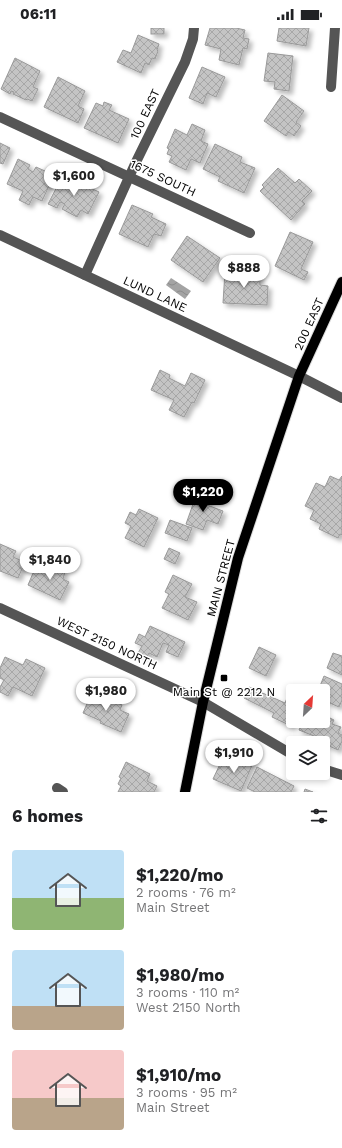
<!DOCTYPE html>
<meta charset="utf-8">
<style>
:root{--surface:#fff;--page:#f2f2f2;--text:#202124;--muted:#757577;--accent:#000}
body{margin:0;font-family:"Work Sans",sans-serif;background:var(--page);color:var(--text);height:100vh;display:flex;flex-direction:column;font-size:15px;white-space:nowrap}
*{box-sizing:border-box;margin:0}
p{font-size:13px;color:var(--muted)}
.icon{flex:none;width:22px;height:22px;fill:none;stroke:currentColor;stroke-width:2;stroke-linecap:round;stroke-linejoin:round}
.map{position:relative;height:764px;overflow:hidden}
.side{display:flex;flex-direction:column;background:var(--surface);flex:1}
.side>*{flex:none}
.needle{width:26px;rotate:25deg}
.fabs{position:absolute;left:286px;top:656px;display:grid;gap:8px}
.fabs a{display:grid;place-items:center;width:44px;height:44px;border-radius:4px;background:var(--surface);box-shadow:0 2px 6px #0003;font-size:20px}
.price{position:absolute;translate:-50% -34px;padding:0 9px;border-radius:14px;background:#fff;color:#222;font-size:13px;line-height:26px;filter:drop-shadow(0 1px 2px #0008)}
.price::after{content:'';position:absolute;left:50%;top:24px;width:12px;height:9px;margin-left:-6px;background:inherit;clip-path:polygon(0 0,100% 0,50% 100%)}
.price.active{background:var(--accent);color:#fff}
ul{padding:0;list-style:none}
li{display:flex;align-items:center;gap:12px;height:100px;padding:0 12px}
li span{display:grid;place-items:center;flex:none;width:112px;height:80px;border-radius:4px;color:#555}
li>.icon{margin-inline-start:auto}
span .icon{width:48px;height:48px;fill:#fffc;stroke-width:1}
li b{font-size:17px}
h2{display:flex;justify-content:space-between;align-items:center;height:48px;padding:0 12px;font-size:17px}
.status{display:flex;justify-content:space-between;align-items:center;height:28px;padding:0 20px;background:var(--surface);direction:ltr}
.status svg{height:11px;fill:currentColor}
.map>svg:first-child{display:block}
.water{fill:url(#water-waves)}
.building{fill:url(#building-cross-hatch);stroke:#999;filter:url(#shadow)}
.lines{fill:none;stroke-linecap:round;stroke-linejoin:round}
.major-casing{stroke:#dbdbdb;stroke-width:12}
.minor{stroke:#555;stroke-width:10}
.major{stroke:#000;stroke-width:10}
.poi-dot{fill:#000;stroke:#fff;stroke-width:1.5}
.labels{text-anchor:middle;stroke-width:3;stroke-linejoin:round;paint-order:stroke}
.street-label{font-size:12px;fill:#000;stroke:#fff}
.poi-label{font-size:12px;fill:#000;stroke:#fff}
</style>
<div class="status"><b>06:11</b><svg viewBox="0 0 49 12"><path d="M0 12V9h3v3zM5 12V6h3v6zM10 12V3h3v9zM15 12V0h3v12zM26 1h20v11H26zM47 4h2v5h-2z"/></svg></div>
<div class="map">
<svg width="342" height="764" viewBox="0 0 342 764">
<defs>
<pattern id="water-waves" width="16" height="10" patternUnits="userSpaceOnUse"><rect width="16" height="10" fill="#a3a3a3"/><path d="M0 5q4-4 8 0t8 0" fill="none" stroke="#8b8b8b"/></pattern>
<pattern id="building-cross-hatch" width="8" height="8" patternUnits="userSpaceOnUse"><rect width="8" height="8" fill="#c4c4c4"/><path d="M0 0l8 8M0 8l8-8" fill="none" stroke="#a7a7a7"/></pattern>
<filter id="shadow"><feDropShadow dx="3.5" dy="3.5" stdDeviation="2" flood-color="#0004"/></filter>
</defs>
<rect width="100%" height="100%" fill="#fff"/>
<polygon class="water" points="171,250 191,263 185,271 166,257"/>
<g class="building">
<rect x="151" y="0" width="13" height="6"/>
<polygon points="210,0 236,0 245,2 243,10 249,11 247,21 243,20 239,37 219,32 221,21 205,17"/>
<polygon points="279,0 309,0 306,18 277,13"/>
<polygon points="138,7 159,16 157,22 158,23 155,31 152,30 149,37 145,35 141,45 117,34 123,22 131,25"/>
<polygon points="268,25 293,28 289,63 274,61 275,54 264,53"/>
<polygon points="15,30 40,43 33,59 38,61 32,73 27,71 26,72 13,66 14,64 11,63 10,66 1,61"/>
<polygon points="202,39 225,49 216,69 207,65 203,76 189,70"/>
<polygon points="58,49 85,63 78,78 84,81 78,95 44,79"/>
<polygon points="282,67 304,83 296,94 301,98 294,108 289,104 286,108 264,93"/>
<polygon points="104,74 112,77 109,82 129,91 118,115 84,100 96,75 103,78"/>
<polygon points="192,96 205,102 201,113 208,116 200,135 191,131 186,142 169,134 172,128 167,126 169,121 167,120 175,101 187,107"/>
<polygon points="0,115 10,120 3,136 0,135"/>
<polygon points="215,116 242,129 240,134 255,140 244,165 218,153 220,149 203,141"/>
<polygon points="18,131 30,137 28,141 33,144 36,139 54,147 42,173 33,169 29,177 19,172 23,163 7,156"/>
<polygon points="278,140 295,155 299,151 312,163 302,173 305,176 291,192 260,163 264,159 262,157"/>
<polygon points="63,147 99,164 88,186 81,182 77,189 62,181 65,176 60,174 57,180 48,176"/>
<polygon points="132,177 153,186 151,189 166,196 161,208 154,206 148,219 119,206"/>
<polygon points="290,204 313,214 301,241 308,244 304,252 275,238"/>
<polygon points="187,208 220,230 203,254 171,232"/>
<polygon points="225,243 239,243 239,246 260,247 260,257 268,258 267,277 223,275"/>
<polygon points="160,342 170,347 169,350 185,358 191,345 205,352 194,375 192,374 184,389 169,382 174,372 151,362"/>
<polygon points="330,448 339,452 342,448 342,507 340,506 338,510 319,501 321,496 310,491 314,482 305,478 316,455 325,459"/>
<polygon points="197,465 210,470 207,477 223,483 218,496 207,492 203,502 186,496"/>
<polygon points="139,481 158,490 144,519 125,510 131,498 125,495 130,484 136,487"/>
<polygon points="170,492 192,500 187,513 165,505"/>
<polygon points="0,516 16,523 13,529 25,534 18,550 0,543"/>
<polygon points="169,520 180,525 175,536 164,531"/>
<polygon points="52,535 60,539 59,541 65,544 63,551 69,554 60,572 28,557 36,538 48,544"/>
<polygon points="173,547 192,556 185,569 197,574 188,592 162,580 169,566 165,564"/>
<polygon points="150,598 185,614 178,629 166,624 169,617 163,615 157,629 149,625 147,629 138,625 142,618 135,615 139,606 145,609"/>
<polygon points="259,619 276,627 266,648 249,640"/>
<polygon points="333,625 342,628 342,647 327,640"/>
<polygon points="5,629 23,637 26,631 45,640 32,668 13,659 8,668 0,664 0,659 4,652 0,650 0,640"/>
<polygon points="324,648 342,656 342,672 339,679 323,672 323,663 318,663"/>
<polygon points="249,659 285,675 287,670 293,673 293,693 291,698 272,689 274,685 244,670"/>
<polygon points="92,664 122,677 120,682 129,686 121,704 100,695 101,693 83,685"/>
<polygon points="326,688 334,692 332,696 341,699 338,705 342,707 342,713 338,722 318,713 319,710 299,702 303,693 323,693 323,691 325,692"/>
<polygon points="240,729 253,735 241,763 213,751 221,734 235,740"/>
<polygon points="126,734 150,746 147,753 157,758 154,764 118,764 121,758 118,756 121,750 119,749"/>
<polygon points="257,739 294,758 291,764 255,764 247,760"/>
<polygon points="305,761 313,764 304,764"/>
</g>
<g class="lines">
<g class="major-casing">
<polyline id="major" points="185,764 203,674 238,530 299,348 342,254"/>
</g>
<g class="minor">
<polyline points="331,59 335,0"/>
<polyline points="0,89 250,205"/>
<polyline points="0,207 299,348 342,370"/>
<polyline points="85,247 135,136 185,34 193,11 194,0"/>
<polyline points="0,580 203,674 293,727"/>
<polyline points="323,741 342,747"/>
<polyline points="57,760 63,764"/>
</g>
<use href="#major" class="major"/>
</g>
<rect class="poi-dot" x="220" y="646" width="8" height="8" rx="2"/>
<g class="labels">
<g class="street-label">
<text transform="translate(145 86) rotate(-65)" y="4">100 EAST</text>
<text transform="translate(163 150) rotate(25)" y="4">1675 SOUTH</text>
<text transform="translate(155 266) rotate(25)" y="4">LUND LANE</text>
<text transform="translate(309 296) rotate(-66)" y="4">200 EAST</text>
<text transform="translate(221 550) rotate(-75)" y="4">MAIN STREET</text>
<text transform="translate(107 615) rotate(25)" y="4">WEST 2150 NORTH</text>
</g>
<g class="poi-label">
<text x="224" y="668">Main St @ 2212 N</text>
</g>
</g>
</svg>
<div class="fabs">
<a><svg class="needle" viewBox="-14 -14 28 28"><path d="M0-13l5 13h-10z" fill="#e53935"/><path d="M0 13l5-13h-10z" fill="#757577"/></svg></a>
<a><svg class="icon" aria-label="layers" viewBox="0 0 24 24"><path d="M12 4l9 5-9 5-9-5zM3 14l9 5 9-5"/></svg></a>
</div>
<b class="price" style="left:74px;top:169px">$1,600</b>
<b class="price" style="left:244px;top:261px">$888</b>
<b class="price active" style="left:203px;top:485px">$1,220</b>
<b class="price" style="left:50px;top:553px">$1,840</b>
<b class="price" style="left:106px;top:684px">$1,980</b>
<b class="price" style="left:234px;top:746px">$1,910</b>
</div>
<section class="side">
<h2>6 homes<svg class="icon" aria-label="filters" viewBox="0 0 24 24"><path d="M4 7h16M4 17h16"/><circle cx="9" cy="7" r="2"/><circle cx="15" cy="17" r="2"/></svg></h2>
<ul>
<li><span style="background:linear-gradient(#bfe0f5 60%,#8fb573 0)"><svg class="icon" aria-label="home" viewBox="0 0 24 24"><path d="M3 11l9-7 9 7M6 9v11h12V9"/></svg></span><div><b>$1,220/mo</b><p>2 rooms · 76 m²</p><p>Main Street</p></div></li>
<li><span style="background:linear-gradient(#bfe0f5 70%,#b9a48a 0)"><svg class="icon" aria-label="home" viewBox="0 0 24 24"><path d="M3 11l9-7 9 7M6 9v11h12V9"/></svg></span><div><b>$1,980/mo</b><p>3 rooms · 110 m²</p><p>West 2150 North</p></div></li>
<li><span style="background:linear-gradient(#f6c9c9 60%,#b9a48a 0)"><svg class="icon" aria-label="home" viewBox="0 0 24 24"><path d="M3 11l9-7 9 7M6 9v11h12V9"/></svg></span><div><b>$1,910/mo</b><p>3 rooms · 95 m²</p><p>Main Street</p></div></li>
</ul>
</section>
